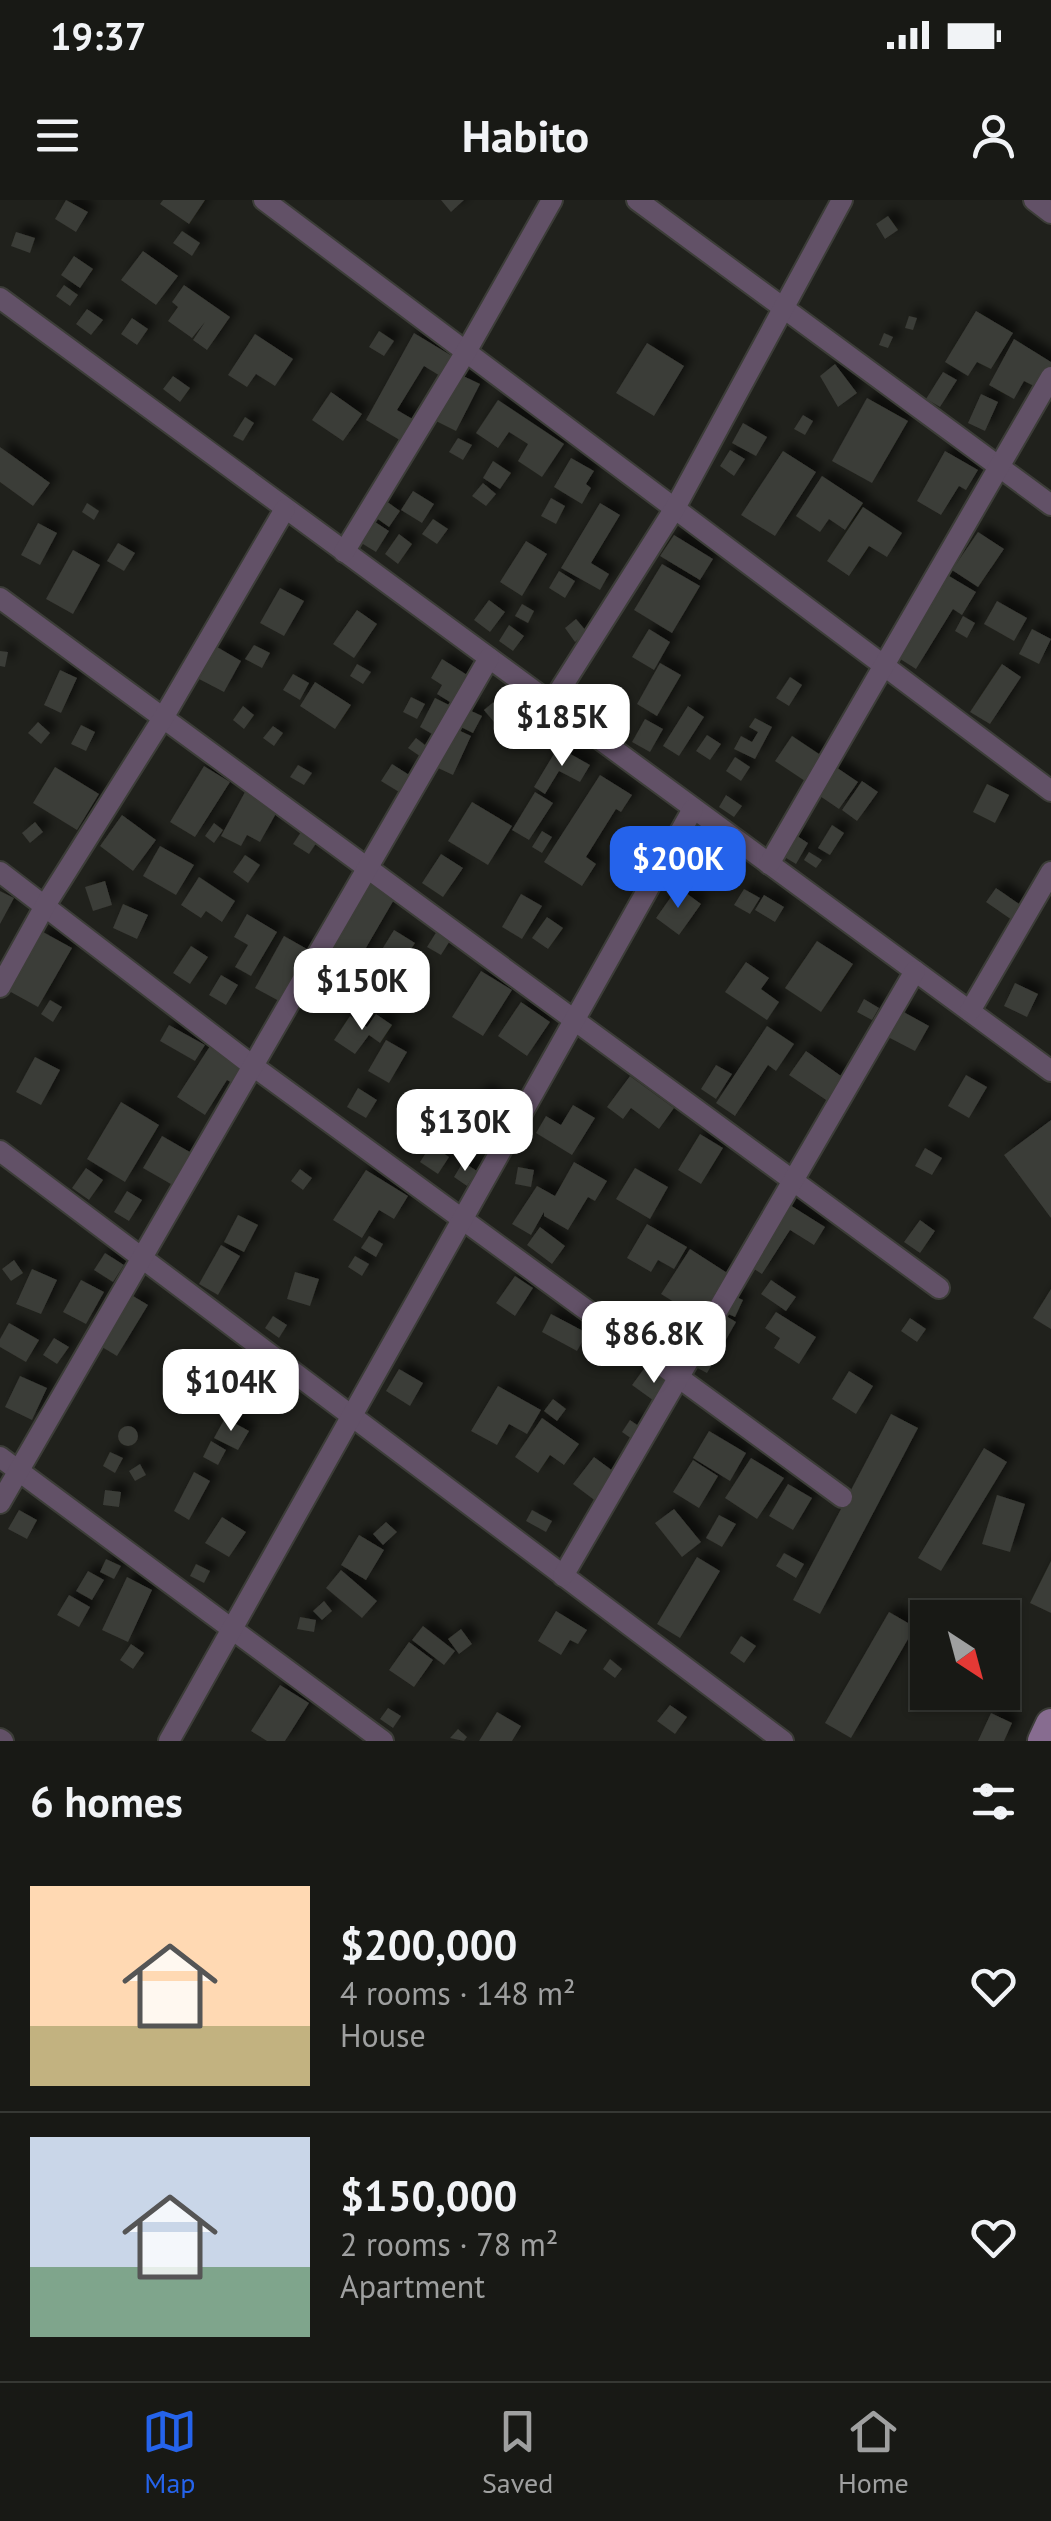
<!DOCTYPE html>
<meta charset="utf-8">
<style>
:root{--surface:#181915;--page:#21221e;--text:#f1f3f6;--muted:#9fa0a0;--line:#363834;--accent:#2563eb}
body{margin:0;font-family:"PT Sans",sans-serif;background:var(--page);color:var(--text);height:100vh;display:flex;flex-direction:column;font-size:38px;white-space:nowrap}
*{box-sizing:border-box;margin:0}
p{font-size:32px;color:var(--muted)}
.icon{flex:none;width:55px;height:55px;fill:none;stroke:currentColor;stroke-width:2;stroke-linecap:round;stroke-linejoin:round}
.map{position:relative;height:1541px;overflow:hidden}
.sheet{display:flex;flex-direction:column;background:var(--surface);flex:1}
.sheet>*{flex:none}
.needle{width:65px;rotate:144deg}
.fabs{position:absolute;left:910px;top:1400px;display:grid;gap:20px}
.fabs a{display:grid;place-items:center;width:110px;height:110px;border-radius:0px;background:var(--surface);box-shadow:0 2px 8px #0004,0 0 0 2px var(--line);font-size:50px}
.price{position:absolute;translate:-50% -85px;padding:0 22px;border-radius:20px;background:#fff;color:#222;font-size:32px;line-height:65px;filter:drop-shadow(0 2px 5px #0008)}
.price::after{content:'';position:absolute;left:50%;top:60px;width:30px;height:22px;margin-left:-15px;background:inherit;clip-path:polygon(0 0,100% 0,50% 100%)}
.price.current{background:var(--accent);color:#fff}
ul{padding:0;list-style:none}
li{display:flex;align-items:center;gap:30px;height:250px;padding:0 30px}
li+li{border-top:2px solid var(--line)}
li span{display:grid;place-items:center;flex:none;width:280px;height:200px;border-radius:0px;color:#555}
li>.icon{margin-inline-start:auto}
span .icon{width:120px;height:120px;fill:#fffc;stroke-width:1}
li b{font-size:42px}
h2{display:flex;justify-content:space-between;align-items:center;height:120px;padding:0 30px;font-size:42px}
.status{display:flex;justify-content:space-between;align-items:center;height:70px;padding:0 50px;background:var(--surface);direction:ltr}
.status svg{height:28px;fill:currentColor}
header{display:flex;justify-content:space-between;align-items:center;height:130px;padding:0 30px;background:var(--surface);font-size:45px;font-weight:700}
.menu{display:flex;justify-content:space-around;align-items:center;height:140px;border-top:2px solid var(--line);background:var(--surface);font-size:28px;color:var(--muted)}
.menu a{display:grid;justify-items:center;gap:5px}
.menu .current{color:var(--accent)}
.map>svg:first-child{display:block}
.building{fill:#3b3c37;filter:url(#shadow)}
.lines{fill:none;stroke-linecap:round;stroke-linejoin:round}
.street-casing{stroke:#3c3d38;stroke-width:24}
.secondary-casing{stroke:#3c3d38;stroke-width:34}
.street{stroke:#625167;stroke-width:20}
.secondary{stroke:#876c90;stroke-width:30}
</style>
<div class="status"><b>19:37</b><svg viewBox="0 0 49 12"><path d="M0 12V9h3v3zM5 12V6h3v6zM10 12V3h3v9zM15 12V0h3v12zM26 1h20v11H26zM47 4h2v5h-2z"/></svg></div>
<header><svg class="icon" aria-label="menu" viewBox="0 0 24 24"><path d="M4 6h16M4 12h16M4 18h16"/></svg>Habito<svg class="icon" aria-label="person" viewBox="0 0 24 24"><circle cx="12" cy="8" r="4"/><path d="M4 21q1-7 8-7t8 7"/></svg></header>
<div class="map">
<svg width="1051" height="1541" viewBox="0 0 1051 1541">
<defs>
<filter id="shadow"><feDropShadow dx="8" dy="-8" stdDeviation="5" flood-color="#0009"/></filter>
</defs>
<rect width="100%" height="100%" fill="#20211c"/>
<g class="building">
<polygon points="66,0 88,12 76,32 55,19"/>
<polygon points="163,0 205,0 189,24 160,4"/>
<polygon points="441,0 464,0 451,12"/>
<polygon points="888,16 898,30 885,39 876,24"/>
<polygon points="182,31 200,43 192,56 173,43"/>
<polygon points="16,32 35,38 30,53 11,46"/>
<polygon points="143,51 178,76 156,105 121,80"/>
<polygon points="74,56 93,69 80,88 61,75"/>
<polygon points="64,85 78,95 70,106 56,96"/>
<polygon points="184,85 230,117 207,150 193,140 205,122 192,138 168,121 178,107 172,102"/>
<polygon points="87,109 103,120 91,135 76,124"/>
<polygon points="976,111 1013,133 991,169 977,162 968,176 945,162"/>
<polygon points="909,116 917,118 913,130 905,128"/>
<polygon points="132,118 148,129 137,145 121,134"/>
<polygon points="379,131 394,141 384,156 369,147"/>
<polygon points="414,133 457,159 445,179 424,166 397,210 416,221 403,242 366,220"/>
<polygon points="884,133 893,137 888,148 879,145"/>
<polygon points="255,134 293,159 275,186 256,174 247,187 228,175"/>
<polygon points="1014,139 1051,162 1051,178 1044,191 1024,181 1014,199 989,185"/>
<polygon points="647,143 684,166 654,216 616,193"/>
<polygon points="835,164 857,193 838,207 820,176"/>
<polygon points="943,172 957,180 940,207 926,199"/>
<polygon points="457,173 480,184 456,231 434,220"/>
<polygon points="173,176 190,188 180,202 163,189"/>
<polygon points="331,192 362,214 343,241 312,220"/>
<polygon points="981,194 998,202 985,231 968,223"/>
<polygon points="867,198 908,221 872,283 832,261"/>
<polygon points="498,200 564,244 542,277 518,261 528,244 509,232 498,248 476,233"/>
<polygon points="803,215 813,221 805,235 794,229"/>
<polygon points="245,217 254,223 243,241 233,236"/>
<polygon points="743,223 767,237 756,256 732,243"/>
<polygon points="458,238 472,245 463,260 449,252"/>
<polygon points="0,247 50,283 33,306 0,282"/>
<polygon points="730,250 745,259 734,276 720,266"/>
<polygon points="783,251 816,272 775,336 741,315"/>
<polygon points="945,251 978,270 966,290 959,286 941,315 917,301"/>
<polygon points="571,258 594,271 586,284 591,288 582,304 554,287"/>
<polygon points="493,261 511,273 500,289 483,278"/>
<polygon points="822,276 863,303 845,330 829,319 820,332 796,316"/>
<polygon points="483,283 496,294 486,306 472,296"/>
<polygon points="413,291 434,304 422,323 401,310"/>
<polygon points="551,298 565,306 556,324 541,316"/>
<polygon points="386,301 400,311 389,327 375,317"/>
<polygon points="87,303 99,311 94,320 82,312"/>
<polygon points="600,303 620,315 591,363 609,374 600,390 561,368"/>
<polygon points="863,307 902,333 887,357 869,346 849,376 827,361"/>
<polygon points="433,319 448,329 437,344 422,334"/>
<polygon points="372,320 389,331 376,352 358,341"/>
<polygon points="38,323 57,333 40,365 21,355"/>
<polygon points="978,332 1004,349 978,387 952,370"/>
<polygon points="399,334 412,344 398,364 385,354"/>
<polygon points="674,335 713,359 700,380 660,356"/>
<polygon points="526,341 547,354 522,396 500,382"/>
<polygon points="118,343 135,353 124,371 107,361"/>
<polygon points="73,350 100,365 73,414 46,399"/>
<polygon points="662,364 700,386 672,433 634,410"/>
<polygon points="559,371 575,381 565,398 549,388"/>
<polygon points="944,373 976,392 962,415 953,409 916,469 894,455"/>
<polygon points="280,388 304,401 284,436 260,423"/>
<polygon points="489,400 505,412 490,432 474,420"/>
<polygon points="997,401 1027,418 1014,441 984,424"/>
<polygon points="522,404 534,411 528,423 515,416"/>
<polygon points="357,410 377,424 354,458 333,444"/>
<polygon points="963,416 975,423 967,438 955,431"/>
<polygon points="576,419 587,432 575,442 565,428"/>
<polygon points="509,425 524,436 513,451 499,441"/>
<polygon points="649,429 670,442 654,470 632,457"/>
<polygon points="1032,429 1051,439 1039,464 1019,454"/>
<polygon points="254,445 270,453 262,468 245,459"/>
<polygon points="217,447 241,461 224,492 199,479"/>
<polygon points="0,451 8,452 5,467 0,466"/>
<polygon points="442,459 475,480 458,507 437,494 442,485 431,478"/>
<polygon points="660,463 681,475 657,516 637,504"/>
<polygon points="357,464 371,472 363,484 350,476"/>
<polygon points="1002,464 1021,477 990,524 970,512"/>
<polygon points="60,470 77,478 61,513 44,505"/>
<polygon points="293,474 309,483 300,500 283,490"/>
<polygon points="790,477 802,485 789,506 776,498"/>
<polygon points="315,482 351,505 335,529 300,506"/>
<polygon points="411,497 425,504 417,519 403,512"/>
<polygon points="435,498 457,509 441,539 420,527"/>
<polygon points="496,500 506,512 494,522 484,510"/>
<polygon points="243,506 254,515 244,529 233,520"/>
<polygon points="688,506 704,517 679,556 663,546"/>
<polygon points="465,508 482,516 473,533 457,525"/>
<polygon points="755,518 772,527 755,559 734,549 741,536 752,542 758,532 749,527"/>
<polygon points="645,519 663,529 650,552 632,542"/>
<polygon points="38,522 50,533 41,544 28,533"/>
<polygon points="81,525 95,532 86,551 71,544"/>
<polygon points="273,526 283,533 274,546 263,538"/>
<polygon points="456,529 471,536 453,575 438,568"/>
<polygon points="707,535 721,544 710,560 696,551"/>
<polygon points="792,536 828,560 811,585 775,561"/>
<polygon points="416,538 434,552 427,561 408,548"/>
<polygon points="558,547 590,565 580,582 559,571 545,594 534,587"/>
<polygon points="735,557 750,567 741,581 726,571"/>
<polygon points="392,564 414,578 404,595 381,581"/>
<polygon points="298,565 312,573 304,585 290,577"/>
<polygon points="833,565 858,582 839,609 814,592"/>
<polygon points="204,566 230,582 195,637 170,622"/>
<polygon points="55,567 99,594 77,630 33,603"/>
<polygon points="600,575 632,595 621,612 616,609 586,657 596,664 582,686 544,662"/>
<polygon points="862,581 878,592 857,621 842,610"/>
<polygon points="987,584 1009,595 995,623 973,612"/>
<polygon points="245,592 278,610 260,642 247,635 241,646 221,636"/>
<polygon points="535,592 553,603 529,640 512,630"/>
<polygon points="726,595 742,606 734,617 719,607"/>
<polygon points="472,602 512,626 488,665 448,641"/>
<polygon points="122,615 156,640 133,671 100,646"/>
<polygon points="35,622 43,632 30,643 22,633"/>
<polygon points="214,623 223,630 214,643 205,636"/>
<polygon points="832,625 844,633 830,655 818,648"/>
<polygon points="303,629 319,639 309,654 293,644"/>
<polygon points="542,631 552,637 542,653 532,647"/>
<polygon points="791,632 808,643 796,664 778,653"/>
<polygon points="160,646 194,665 176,695 143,676"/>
<polygon points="809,652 822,660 816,668 804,660"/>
<polygon points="441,654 463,668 443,697 422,683"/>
<polygon points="245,655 260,665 248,683 233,672"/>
<polygon points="698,673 710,679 706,688 694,681"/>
<polygon points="199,677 235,701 222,722 206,711 201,718 181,705"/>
<polygon points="105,681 112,705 93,711 85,687"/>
<polygon points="371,684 395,698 356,765 364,770 352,791 319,772"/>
<polygon points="678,687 701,704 679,735 656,718"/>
<polygon points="996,688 1022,706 1012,720 986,702"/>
<polygon points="744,689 760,698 750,714 734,705"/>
<polygon points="0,691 14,698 0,724"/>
<polygon points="521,694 542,706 522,739 502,727"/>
<polygon points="764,695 784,707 775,722 755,710"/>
<polygon points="123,704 148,715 137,739 113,728"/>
<polygon points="247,714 277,732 251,776 235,767 248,745 234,737"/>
<polygon points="547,717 563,728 548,749 532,738"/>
<polygon points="394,730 415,743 401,764 381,751"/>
<polygon points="437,731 451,739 441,755 427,747"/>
<polygon points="43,732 72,748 38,807 9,791"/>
<polygon points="284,736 321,757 292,808 255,788"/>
<polygon points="817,741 853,764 821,812 785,788"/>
<polygon points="191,746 208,757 190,784 173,773"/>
<polygon points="746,762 769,778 761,789 779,802 767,820 725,792"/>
<polygon points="400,770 419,780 404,811 384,802"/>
<polygon points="481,771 512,790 483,836 452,817"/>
<polygon points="221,775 238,785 226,805 209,795"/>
<polygon points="1015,783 1038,794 1027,817 1004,806"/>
<polygon points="864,799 879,808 872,820 857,812"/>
<polygon points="50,800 62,807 53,822 41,814"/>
<polygon points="521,802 550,822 527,856 498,836"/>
<polygon points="900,810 929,826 915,851 886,836"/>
<polygon points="376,814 392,825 380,843 369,835 355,854 334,840 350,816 367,827"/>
<polygon points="169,825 205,845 195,861 160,841"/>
<polygon points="767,826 794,844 776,871 768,865 735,916 716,903"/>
<polygon points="386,840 407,852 389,883 368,871"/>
<polygon points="212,843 247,865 235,885 227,880 205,915 177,897"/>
<polygon points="806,851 848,881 832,904 789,875"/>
<polygon points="35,857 60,870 41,905 16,892"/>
<polygon points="716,865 732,874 716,899 701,889"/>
<polygon points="966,875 987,887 969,918 948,906"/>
<polygon points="630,876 674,908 659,929 631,908 623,919 607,907"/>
<polygon points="358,888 377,900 366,918 347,907"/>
<polygon points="484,891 508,913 492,930 468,907"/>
<polygon points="121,902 159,925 125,982 87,959"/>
<polygon points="573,905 595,918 572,955 536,933 546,916 561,925"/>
<polygon points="1051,920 1051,1018 1004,955"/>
<polygon points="700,934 723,948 701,984 678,970"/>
<polygon points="162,936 202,959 183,991 143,968"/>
<polygon points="431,945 449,957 438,974 420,962"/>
<polygon points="925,948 942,958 932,975 915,966"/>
<polygon points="463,962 477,971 467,986 454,977"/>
<polygon points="574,962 607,981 595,1001 588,997 568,1030 544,1016 544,1012 531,1035 512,1024 537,986 555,996"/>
<polygon points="518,967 534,970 531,987 515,984"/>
<polygon points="86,968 103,980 89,1000 72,988"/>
<polygon points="635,968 668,987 650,1019 616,999"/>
<polygon points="300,969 312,978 303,990 291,981"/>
<polygon points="366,970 408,996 394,1019 379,1010 362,1038 333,1020"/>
<polygon points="127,991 142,1000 129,1021 114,1012"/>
<polygon points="782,1000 825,1027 814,1045 790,1030 762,1074 743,1062"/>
<polygon points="238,1015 258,1025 244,1052 224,1042"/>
<polygon points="920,1020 935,1031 920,1053 904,1042"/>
<polygon points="647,1024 687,1047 674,1069 658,1060 651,1072 627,1058"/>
<polygon points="540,1027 565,1046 552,1064 527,1045"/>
<polygon points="369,1036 383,1044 376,1057 361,1048"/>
<polygon points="221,1045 240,1056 218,1095 199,1084"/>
<polygon points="690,1049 732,1076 703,1120 661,1094"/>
<polygon points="105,1053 124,1065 113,1082 94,1070"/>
<polygon points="355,1056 369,1064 362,1076 348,1067"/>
<polygon points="14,1060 23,1073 11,1081 2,1069"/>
<polygon points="32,1069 57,1080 41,1114 16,1104"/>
<polygon points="295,1072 319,1079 310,1106 287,1099"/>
<polygon points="515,1076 533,1088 515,1116 496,1103"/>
<polygon points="81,1080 104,1092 86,1124 63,1112"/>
<polygon points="771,1080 796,1097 786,1111 761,1094"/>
<polygon points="1051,1089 1051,1129 1033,1118"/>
<polygon points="725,1092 743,1100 735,1117 717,1109"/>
<polygon points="133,1096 148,1105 117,1156 102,1147"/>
<polygon points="716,1110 736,1122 707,1173 686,1162"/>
<polygon points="776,1112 816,1137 799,1164 774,1148 780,1138 765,1128"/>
<polygon points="551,1114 587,1133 577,1151 542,1132"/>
<polygon points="273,1116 287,1125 279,1138 265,1128"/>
<polygon points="910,1118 926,1129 917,1142 901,1131"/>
<polygon points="9,1123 39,1140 26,1162 0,1147 0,1139"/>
<polygon points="54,1138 69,1147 57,1164 43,1155"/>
<polygon points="646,1166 675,1186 661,1206 632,1185"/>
<polygon points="399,1169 423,1183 410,1206 386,1191"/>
<polygon points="849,1171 873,1186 856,1214 832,1199"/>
<polygon points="258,1175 276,1185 266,1204 248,1194"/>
<polygon points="20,1176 47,1188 32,1220 5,1207"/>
<polygon points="498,1186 541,1210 527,1234 509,1224 497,1245 471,1231"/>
<polygon points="553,1199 566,1209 557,1221 544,1211"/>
<polygon points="891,1214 918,1228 820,1414 793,1400"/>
<polygon points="225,1218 249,1231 238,1250 214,1238"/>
<polygon points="542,1218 579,1244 564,1265 550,1255 538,1273 515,1257"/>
<polygon points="630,1220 640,1227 632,1239 622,1232"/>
<circle cx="128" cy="1236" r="10"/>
<polygon points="709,1231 746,1253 730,1281 693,1258"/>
<polygon points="211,1241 226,1250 218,1265 203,1257"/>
<polygon points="984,1248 1007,1262 941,1371 918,1358"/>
<polygon points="110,1252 123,1258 115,1273 103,1266"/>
<polygon points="594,1257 621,1277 601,1305 573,1284"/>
<polygon points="751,1258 784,1278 757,1319 725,1298"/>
<polygon points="693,1260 718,1276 699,1308 673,1292"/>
<polygon points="140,1264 146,1275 135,1281 129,1271"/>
<polygon points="194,1272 210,1281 189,1320 174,1311"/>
<polygon points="788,1284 812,1298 793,1330 769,1316"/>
<polygon points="105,1290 121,1292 119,1307 103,1305"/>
<polygon points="997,1295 1025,1304 1010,1352 982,1344"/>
<polygon points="674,1309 701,1342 682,1357 655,1323"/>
<polygon points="19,1310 37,1320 27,1339 8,1329"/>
<polygon points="532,1310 552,1321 546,1332 526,1321"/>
<polygon points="719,1315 736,1324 722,1347 706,1338"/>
<polygon points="222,1317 246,1332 229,1357 205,1343"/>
<polygon points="386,1322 397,1332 383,1345 373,1334"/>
<polygon points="359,1335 384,1350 366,1380 341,1365"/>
<polygon points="784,1353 804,1364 796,1378 776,1366"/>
<polygon points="697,1357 720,1371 680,1438 657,1424"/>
<polygon points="106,1359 121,1366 114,1379 100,1372"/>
<polygon points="1051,1361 1051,1413 1030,1403"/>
<polygon points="196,1364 210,1371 204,1383 190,1376"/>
<polygon points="341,1370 377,1401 362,1418 326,1388"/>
<polygon points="88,1371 104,1380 92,1400 76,1391"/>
<polygon points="127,1377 152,1390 128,1442 102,1430"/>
<polygon points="69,1395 90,1407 79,1427 57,1415"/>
<polygon points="324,1401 332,1411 322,1420 313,1411"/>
<polygon points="556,1411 587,1430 578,1444 570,1440 561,1455 538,1441"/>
<polygon points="889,1412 915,1427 851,1538 825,1523"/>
<polygon points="300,1417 316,1420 314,1432 297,1429"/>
<polygon points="423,1426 455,1451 444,1465 412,1440"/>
<polygon points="461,1429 472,1444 459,1454 448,1439"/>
<polygon points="741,1436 756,1446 744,1463 730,1453"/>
<polygon points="409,1442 433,1460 414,1487 389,1470"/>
<polygon points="131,1444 144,1453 133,1469 120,1460"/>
<polygon points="610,1459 622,1469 615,1478 603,1469"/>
<polygon points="280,1485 309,1503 285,1541 267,1541 251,1531"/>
<polygon points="670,1505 687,1517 675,1534 657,1521"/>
<polygon points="388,1508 401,1516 393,1528 380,1519"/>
<polygon points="497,1512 521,1526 512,1541 479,1541"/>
<polygon points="991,1513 1012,1523 1004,1541 978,1541"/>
<polygon points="458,1529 467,1537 464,1541 450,1538"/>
</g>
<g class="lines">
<g class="street-casing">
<g id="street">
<polyline points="264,0 1051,591"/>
<polyline points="637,0 1051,305"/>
<polyline points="1034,0 1051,13"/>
<polyline points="0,98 1051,871"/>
<polyline points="344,352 467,150 552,0"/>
<polyline points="0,398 939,1088"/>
<polyline points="551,504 675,308 842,0"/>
<polyline points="769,664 1051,177"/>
<polyline points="0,672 253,866 842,1297"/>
<polyline points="0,787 46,704 163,518 285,309"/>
<polyline points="970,811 1051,672"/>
<polyline points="0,951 783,1541"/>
<polyline points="0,1257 383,1541"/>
<polyline points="0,1303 489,458"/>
<polyline points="563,1376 915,771"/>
<polyline points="0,1539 3,1541"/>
<polyline points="169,1541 693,609"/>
</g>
</g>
<g class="secondary-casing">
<polyline id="secondary" points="1043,1541 1051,1524"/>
</g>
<use href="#street" class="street"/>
<use href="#secondary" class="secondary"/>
</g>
</svg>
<div class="fabs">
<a><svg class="needle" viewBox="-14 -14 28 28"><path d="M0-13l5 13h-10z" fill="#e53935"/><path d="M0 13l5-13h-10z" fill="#9fa0a0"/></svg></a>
</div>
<b class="price" style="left:562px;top:569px">$185K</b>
<b class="price current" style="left:678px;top:711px">$200K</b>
<b class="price" style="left:362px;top:833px">$150K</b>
<b class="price" style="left:465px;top:974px">$130K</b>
<b class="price" style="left:654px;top:1186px">$86.8K</b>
<b class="price" style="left:231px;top:1234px">$104K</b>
</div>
<section class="sheet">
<h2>6 homes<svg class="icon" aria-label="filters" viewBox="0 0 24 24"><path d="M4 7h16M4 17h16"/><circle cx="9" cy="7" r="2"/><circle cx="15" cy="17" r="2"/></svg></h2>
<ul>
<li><span style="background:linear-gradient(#ffd9b3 70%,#c2b280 0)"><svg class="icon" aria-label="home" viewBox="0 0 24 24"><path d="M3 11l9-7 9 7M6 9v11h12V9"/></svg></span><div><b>$200,000</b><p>4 rooms · 148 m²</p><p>House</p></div><svg class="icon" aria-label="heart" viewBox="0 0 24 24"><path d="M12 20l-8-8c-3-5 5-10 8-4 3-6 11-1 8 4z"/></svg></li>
<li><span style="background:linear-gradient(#c9d6e8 65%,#7fa58c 0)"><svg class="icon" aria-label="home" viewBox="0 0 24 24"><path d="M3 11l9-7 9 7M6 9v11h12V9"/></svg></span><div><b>$150,000</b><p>2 rooms · 78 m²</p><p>Apartment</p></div><svg class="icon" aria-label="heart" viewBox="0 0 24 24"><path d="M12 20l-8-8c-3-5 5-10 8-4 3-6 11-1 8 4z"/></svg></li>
</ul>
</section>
<nav class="menu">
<a class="current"><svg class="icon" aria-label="map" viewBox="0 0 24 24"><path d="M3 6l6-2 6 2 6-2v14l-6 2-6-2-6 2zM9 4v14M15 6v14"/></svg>Map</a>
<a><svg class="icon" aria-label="saved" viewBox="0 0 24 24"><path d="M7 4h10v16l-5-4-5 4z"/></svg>Saved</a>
<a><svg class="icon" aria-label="home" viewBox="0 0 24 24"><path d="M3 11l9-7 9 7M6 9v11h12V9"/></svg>Home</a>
</nav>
